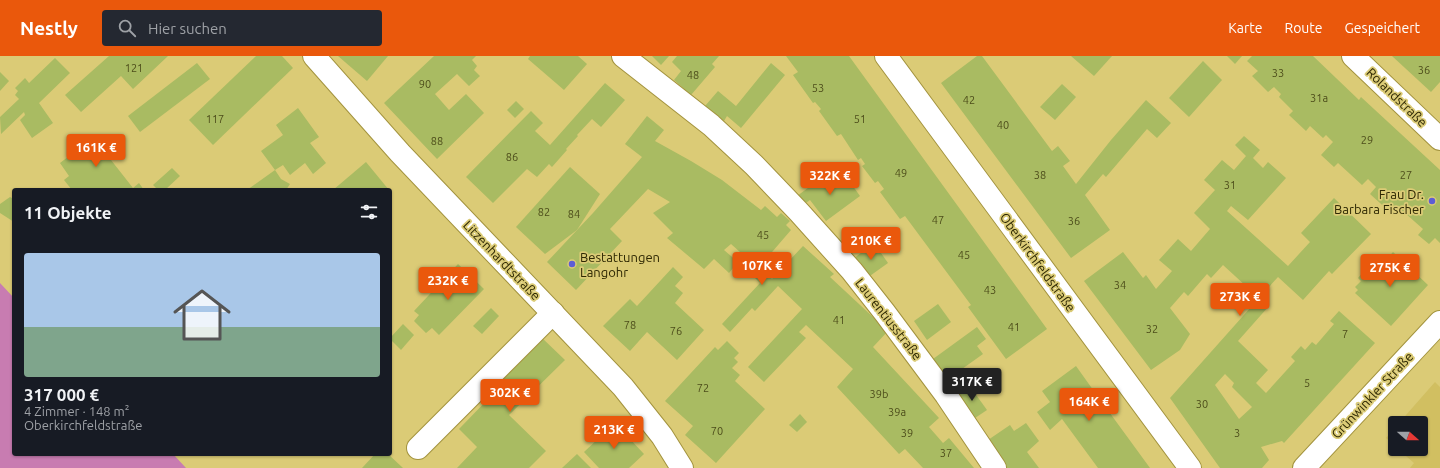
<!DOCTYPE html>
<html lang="de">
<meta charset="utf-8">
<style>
:root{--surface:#171b24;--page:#242831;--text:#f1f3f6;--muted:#9ea1a6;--accent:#ea580c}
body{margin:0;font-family:Ubuntu,sans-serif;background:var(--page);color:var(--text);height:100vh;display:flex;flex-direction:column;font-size:15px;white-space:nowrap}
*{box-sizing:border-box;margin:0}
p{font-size:13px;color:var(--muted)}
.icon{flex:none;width:22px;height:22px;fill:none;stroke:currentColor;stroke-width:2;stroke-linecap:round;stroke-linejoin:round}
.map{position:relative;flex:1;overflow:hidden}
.side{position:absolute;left:12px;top:132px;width:380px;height:268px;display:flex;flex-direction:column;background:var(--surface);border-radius:4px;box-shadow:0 1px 3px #0004}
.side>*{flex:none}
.needle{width:26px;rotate:111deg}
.tools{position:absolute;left:1388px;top:360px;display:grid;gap:8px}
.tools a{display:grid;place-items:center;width:40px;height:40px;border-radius:4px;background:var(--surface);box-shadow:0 1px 3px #0004;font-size:20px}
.price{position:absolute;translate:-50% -34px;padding:0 9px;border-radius:4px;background:var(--accent);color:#fff;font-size:13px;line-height:26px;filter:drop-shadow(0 1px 2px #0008)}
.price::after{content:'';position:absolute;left:50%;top:24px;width:12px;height:9px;margin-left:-6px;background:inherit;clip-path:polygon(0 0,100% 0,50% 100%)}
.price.selected{background:#222;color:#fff}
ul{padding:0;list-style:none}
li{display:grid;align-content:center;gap:8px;height:212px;padding:0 12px}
li span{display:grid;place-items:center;height:124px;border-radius:4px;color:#555}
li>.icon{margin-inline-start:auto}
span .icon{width:72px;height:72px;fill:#fffc;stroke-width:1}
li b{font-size:17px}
h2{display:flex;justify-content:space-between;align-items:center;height:48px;padding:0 12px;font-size:17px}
header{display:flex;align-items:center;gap:24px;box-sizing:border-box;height:56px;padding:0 20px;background:var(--accent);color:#fff}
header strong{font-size:19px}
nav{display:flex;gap:22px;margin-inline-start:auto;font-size:14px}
.search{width:280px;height:36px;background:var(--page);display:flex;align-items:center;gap:10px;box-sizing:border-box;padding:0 14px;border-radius:4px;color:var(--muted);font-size:15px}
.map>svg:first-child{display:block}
.built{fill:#d1bf61}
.green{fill:#c87cb1}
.building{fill:#a9bb62;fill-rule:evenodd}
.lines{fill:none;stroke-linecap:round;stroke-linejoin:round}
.minor-casing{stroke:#a3933e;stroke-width:24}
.minor{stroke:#fff;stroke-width:22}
.poi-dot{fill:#5d5dd5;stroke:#dbcb76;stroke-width:1.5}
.labels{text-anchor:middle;stroke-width:3.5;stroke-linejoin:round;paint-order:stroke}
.number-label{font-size:11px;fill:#4d4d1b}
.street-label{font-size:13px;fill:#2e2803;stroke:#dbcb76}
.poi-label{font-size:13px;fill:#2e2803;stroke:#dbcb76;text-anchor:end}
</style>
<header>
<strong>Nestly</strong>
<div class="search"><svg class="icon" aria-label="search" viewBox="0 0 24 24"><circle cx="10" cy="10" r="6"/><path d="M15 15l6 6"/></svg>Hier suchen</div>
<nav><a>Karte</a><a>Route</a><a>Gespeichert</a></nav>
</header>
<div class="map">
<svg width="1440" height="412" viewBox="0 0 1440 412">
<rect width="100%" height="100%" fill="#dbcb76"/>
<g class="built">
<polygon points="1435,326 1440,331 1440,412 1410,412 1414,407 1398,393 1421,393 1421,367 1399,367"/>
<polygon points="1395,372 1395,390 1386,382"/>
</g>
<polygon class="green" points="0,227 14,242 14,398 173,398 186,412 0,412"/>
<g class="building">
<polygon points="109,0 168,0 133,33 121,20 81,56 65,39"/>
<polygon points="256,0 282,0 293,12 213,89 189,64"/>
<polygon points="338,0 388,0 367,25"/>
<polygon points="434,0 476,0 472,4 477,10 474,14 480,20 469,30 457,18 435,38 449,54 466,38 484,57 437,103 384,47"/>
<polygon points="530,0 578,0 587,8 564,34 528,3"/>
<polygon points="652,0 669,0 661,9"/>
<polygon points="677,0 719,0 712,8 715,11 691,39 674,24 681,15 672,6"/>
<polygon points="786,0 849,0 1047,273 1006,303 968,251 971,249 905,160 900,163 880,136 884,133 878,125 875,127 862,110 865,108 861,102 858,104 841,78 837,80 819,55 821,53 815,46 813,47 793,19 798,16"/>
<polygon points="977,0 982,0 1052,95 1058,90 1070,105 1063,110 1076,128 1111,84 1146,44 1171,67 1157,82 1147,73 1106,121 1103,118 1085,139 1110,174 1071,202 941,27"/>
<polygon points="1071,0 1112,0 1094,20"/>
<polygon points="1227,0 1242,0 1235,8"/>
<polygon points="1252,0 1313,0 1359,44 1361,41 1440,114 1440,187 1435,182 1429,188 1418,179 1423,173 1397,150 1391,157 1370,138 1376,131 1368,123 1362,129 1338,107 1334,111 1321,99 1333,86 1326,79 1323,82 1310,70 1306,75 1289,59 1293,55 1279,41 1281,38 1274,31 1268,36 1252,20 1258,15 1247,5"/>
<polygon points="1392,0 1440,0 1440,26 1431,36"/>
<polygon points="55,2 70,17 39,47 53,67 32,82 20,64 25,59 24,56 1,78 0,61 19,43 15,39 18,35 15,32 25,22 29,27"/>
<polygon points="1203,5 1222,24 1189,61 1169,42"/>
<polygon points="197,7 210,23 140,76 128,60"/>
<polygon points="771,7 785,19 741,72 727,60 724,65 705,50 718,35 736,50"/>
<polygon points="0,16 9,25 0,35"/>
<polygon points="605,27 625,44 601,71 592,63 577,79 578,80 566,93 567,94 552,111 549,108 537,121 527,113 493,147 466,121 531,55 543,67 535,75 550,89"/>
<polygon points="1062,28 1076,41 1055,64 1040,51"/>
<polygon points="516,45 524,53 515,62 507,54"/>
<polygon points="298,52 319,81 310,87 326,107 313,118 305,107 290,119 283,109 275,114 261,95 283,79 276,69"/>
<polygon points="647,60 664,74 655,85 691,105 722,124 761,154 765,150 777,161 781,157 790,165 786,169 791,174 760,210 772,223 803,190 834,218 830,221 888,275 873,291 939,362 929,371 943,387 949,382 974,412 923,412 905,393 899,398 837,331 853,313 806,269 799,276 806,282 764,326 748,311 802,253 778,230 755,255 752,252 730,276 722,268 760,227 752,219 758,212 731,188 724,194 738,206 729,217 714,203 704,213 667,182 673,177 653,157 670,146 648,133 610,173 622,185 576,234 547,206 593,157 642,101 625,88"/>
<polygon points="95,80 104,92 111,86 116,86 121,93 119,99 111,104 133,132 139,127 144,134 72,134 64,124 69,120 60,107"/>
<path d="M1244,80l16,14 -7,8 10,10 5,-6 18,16 -38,42 -17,-14 -4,5 61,55 22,-24 -9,-9 33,-35 37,36 -39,40 -3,-3 -26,29 -25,-23 -19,21 10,8 -31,35 30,29 -12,13 10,10 29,-32 -4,-4 10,-11 4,4 7,-8 4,3 18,-21 -4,-3 9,-10 36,32 -91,100 -2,-2 -21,6 8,13 -7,8h-42l-50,-70 89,-100 -36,-33 -12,13 -4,-4 -19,22 -4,-4 -14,16 20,26 -10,16 -29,20 -67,-89 39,-29 20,26 3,-3 10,14 16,-18 -13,-11 19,-21 13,12 19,-22 -16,-16 21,-23 -11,-10 18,-20 12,10 12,-14 -11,-11zM1225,318l9,9 -2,4 20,20 -13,12 -24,-34z"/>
<polygon points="366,106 389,134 333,134"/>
<polygon points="570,111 600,138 577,174 545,198 516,171"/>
<polygon points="172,112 180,120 165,134 158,134 153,129"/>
<polygon points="275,114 281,123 290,128 286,134 247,134"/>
<polygon points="827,118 833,127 845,119 860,140 826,165 810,144 803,149 797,140"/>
<polygon points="10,141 14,143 14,166 0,157 0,148"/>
<polygon points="874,187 888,207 867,222 853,203"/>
<polygon points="1393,196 1428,229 1391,270 1355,237 1358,234 1355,231 1361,225 1358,222 1371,207 1377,214"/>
<polygon points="458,208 484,233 439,279 432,272 426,277 414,265 419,259 414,255"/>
<polygon points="673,211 683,221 675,230 683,237 675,247 704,274 677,304 647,276 630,295 603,270 630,243 637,250"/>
<polygon points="938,248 951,266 927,284 914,265"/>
<polygon points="491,252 499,260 482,278 473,270"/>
<polygon points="403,268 414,279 401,294 390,283 390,282"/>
<polygon points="977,271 986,283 977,290 983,298 948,323 933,303"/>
<polygon points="540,280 565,304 509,359 546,395 529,412 457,412 477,391 459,373 491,340 485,334"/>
<polygon points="727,285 739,297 734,302 738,306 732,312 740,319 735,325 765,353 716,407 685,379 693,370 665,345 715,291 718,294"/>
<polygon points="1076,310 1096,338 1150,412 1098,412 1062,363 1050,374 1037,356 1050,346 1042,335"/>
<polygon points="969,329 987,354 975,362 957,338"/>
<polygon points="800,358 807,366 797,376 789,369"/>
<polygon points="615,367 644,398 629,412 599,412 584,396"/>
<polygon points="1026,367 1039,385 1027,396 1039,412 1006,412 988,384 1010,369 1014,375"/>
<polygon points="375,398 388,398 403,412 362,412"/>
<polygon points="577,398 591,412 562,412"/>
</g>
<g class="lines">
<g class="minor-casing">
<g id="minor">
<polyline points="314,0 400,97 623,331 662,380 682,412"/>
<polyline points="623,0 711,69 754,109 799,156 852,215 885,257 946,339 995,412"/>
<polyline points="886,0 1190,412"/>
<polyline points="1353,0 1440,83"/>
<polyline points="418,392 553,257"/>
<polyline points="1304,412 1440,266"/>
</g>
</g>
<use href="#minor" class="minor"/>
</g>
<g class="poi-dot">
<circle cx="1432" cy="145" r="4"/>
<circle cx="572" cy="208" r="4"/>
</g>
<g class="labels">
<g class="number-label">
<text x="134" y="16">121</text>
<text x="1424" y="18">36</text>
<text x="1278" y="21">33</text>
<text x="693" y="23">48</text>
<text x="425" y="32">90</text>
<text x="818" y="36">53</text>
<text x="1319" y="46">31a</text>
<text x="969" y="48">42</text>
<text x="215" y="67">117</text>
<text x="860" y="67">51</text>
<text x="1003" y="73">40</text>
<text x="1367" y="88">29</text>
<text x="437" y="89">88</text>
<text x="512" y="105">86</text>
<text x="901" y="121">49</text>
<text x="1040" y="123">38</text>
<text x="1406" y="123">27</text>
<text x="1230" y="133">31</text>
<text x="544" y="160">82</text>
<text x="574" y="162">84</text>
<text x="938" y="168">47</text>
<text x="1074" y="169">36</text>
<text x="763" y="183">45</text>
<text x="964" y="203">45</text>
<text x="1120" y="233">34</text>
<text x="990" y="238">43</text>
<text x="839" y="268">41</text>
<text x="630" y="273">78</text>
<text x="1014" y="275">41</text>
<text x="1152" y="277">32</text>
<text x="676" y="279">76</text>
<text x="1345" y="282">7</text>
<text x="1307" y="331">5</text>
<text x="703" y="336">72</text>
<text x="879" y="342">39b</text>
<text x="1202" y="352">30</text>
<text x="897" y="360">39a</text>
<text x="717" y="379">70</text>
<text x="907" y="381">39</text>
<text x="1237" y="381">3</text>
<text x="946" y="401">37</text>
</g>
<g class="street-label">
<text transform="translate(1397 41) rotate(44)" y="5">Rolandstraße</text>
<text transform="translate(502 204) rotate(46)" y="5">Litzenhardtstraße</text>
<text transform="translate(1038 206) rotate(54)" y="5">Oberkirchfeldstraße</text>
<text transform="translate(889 263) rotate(52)" y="5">Laurentiusstraße</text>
<text transform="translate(1372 339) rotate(-47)" y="5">Grünwinkler Straße</text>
</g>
<g class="poi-label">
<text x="1424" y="143">Frau Dr.<tspan x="1424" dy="15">Barbara Fischer</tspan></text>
<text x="580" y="206" text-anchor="start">Bestattungen<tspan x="580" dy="15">Langohr</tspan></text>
</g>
</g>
</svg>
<div class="tools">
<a><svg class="needle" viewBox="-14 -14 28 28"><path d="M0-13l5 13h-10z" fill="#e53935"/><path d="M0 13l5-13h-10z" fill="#9ea1a6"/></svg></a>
</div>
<b class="price" style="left:96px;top:112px">161K €</b>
<b class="price" style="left:830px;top:140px">322K €</b>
<b class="price" style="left:871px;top:205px">210K €</b>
<b class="price" style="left:762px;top:230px">107K €</b>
<b class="price" style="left:1390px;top:232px">275K €</b>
<b class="price" style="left:448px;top:245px">232K €</b>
<b class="price" style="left:1240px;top:261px">273K €</b>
<b class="price selected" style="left:972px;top:346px">317K €</b>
<b class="price" style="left:510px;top:357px">302K €</b>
<b class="price" style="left:1089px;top:366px">164K €</b>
<b class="price" style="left:614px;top:394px">213K €</b>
<section class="side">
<h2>11 Objekte<svg class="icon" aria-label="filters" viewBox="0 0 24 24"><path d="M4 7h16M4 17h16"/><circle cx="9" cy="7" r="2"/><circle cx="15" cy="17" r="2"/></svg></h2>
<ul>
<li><span style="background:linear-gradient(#a9c7e8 60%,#7fa58c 0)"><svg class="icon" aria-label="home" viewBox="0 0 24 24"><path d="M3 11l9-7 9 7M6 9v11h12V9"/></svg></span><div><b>317 000 €</b><p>4 Zimmer · 148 m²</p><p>Oberkirchfeldstraße</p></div></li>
</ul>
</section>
</div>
